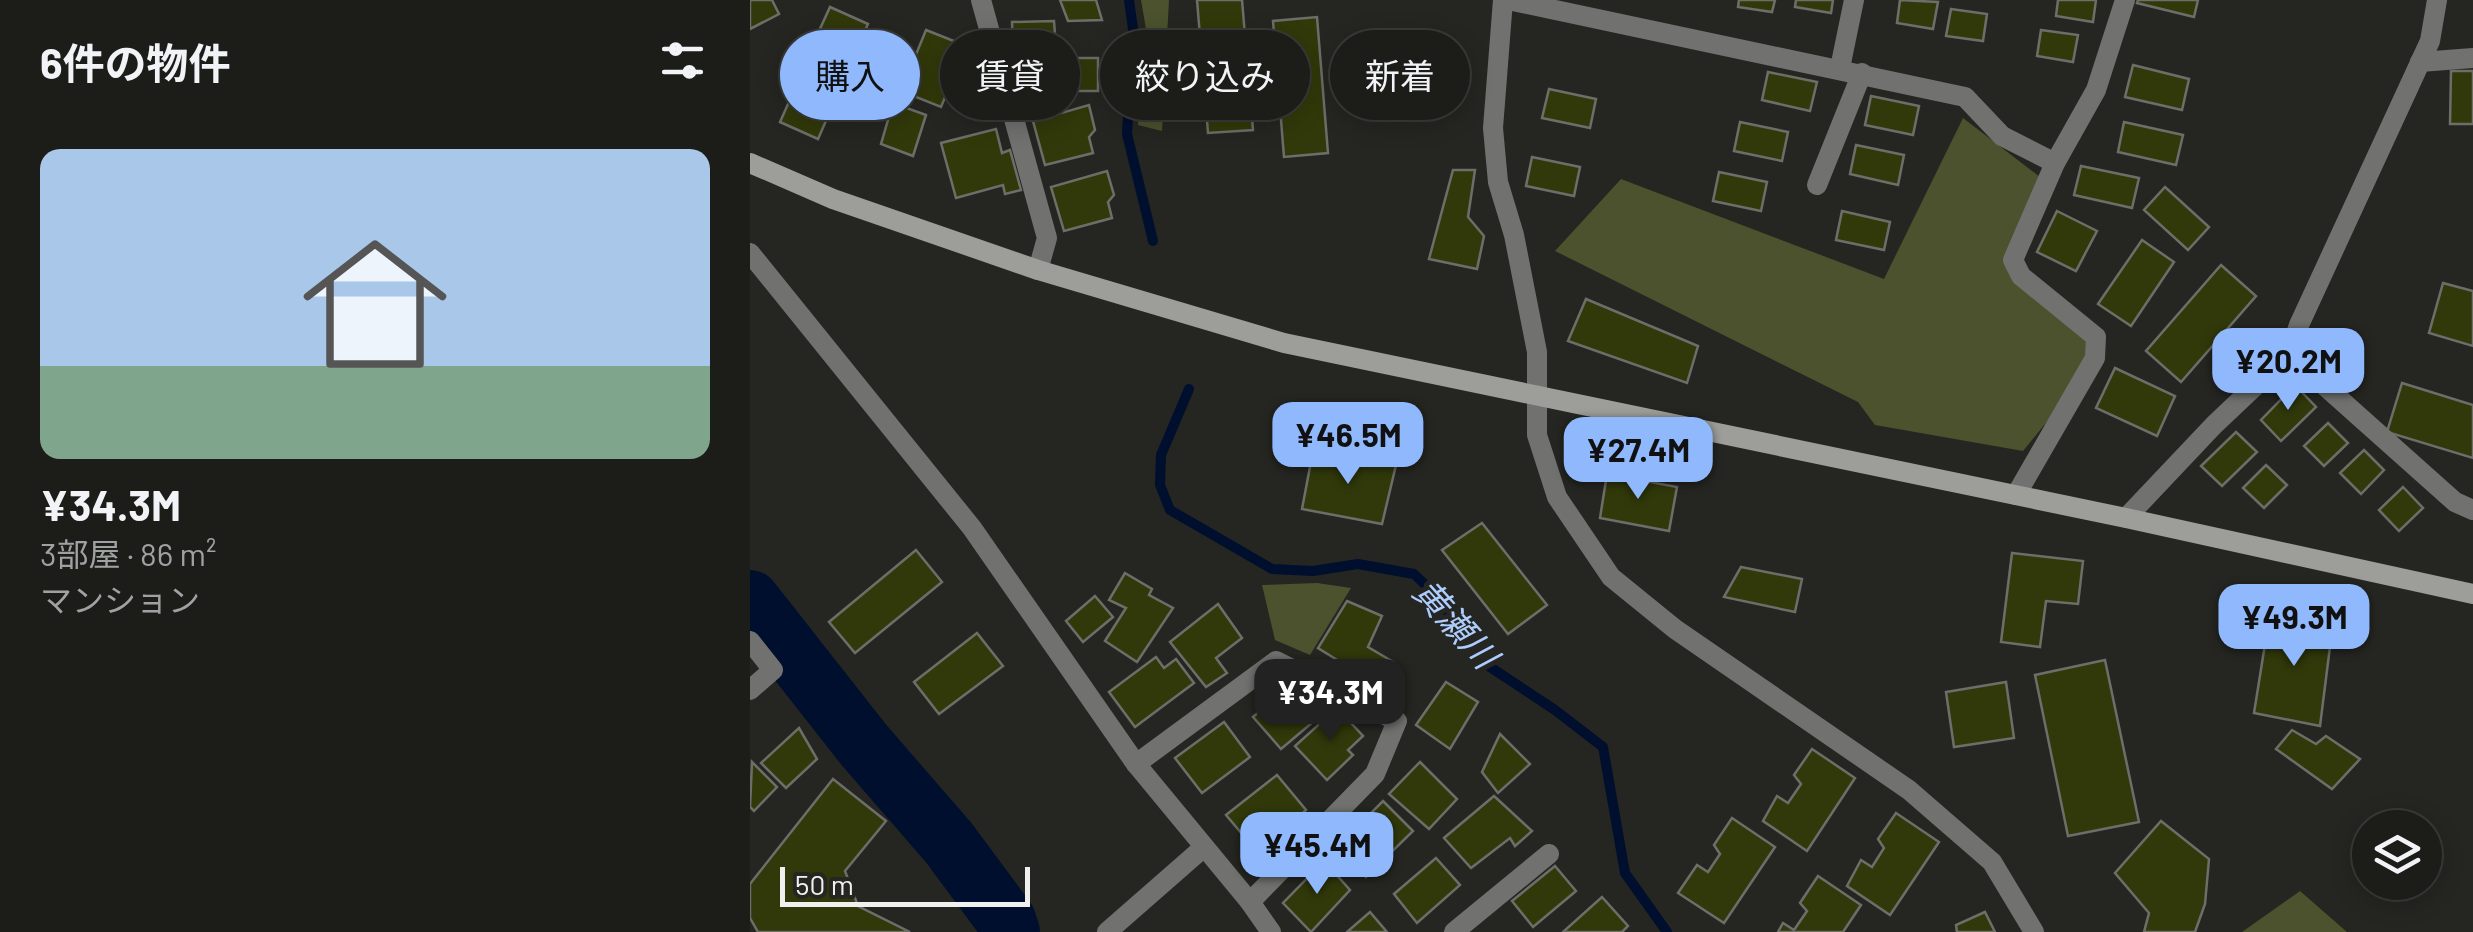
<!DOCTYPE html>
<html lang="ja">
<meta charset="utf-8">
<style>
:root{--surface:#1c1c19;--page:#292926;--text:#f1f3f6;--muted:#a0a1a2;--line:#3a3a38;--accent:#8fb8fd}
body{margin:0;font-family:Barlow,"Noto Sans JP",sans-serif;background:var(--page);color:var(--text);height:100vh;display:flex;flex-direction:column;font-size:38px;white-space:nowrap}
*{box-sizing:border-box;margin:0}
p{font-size:32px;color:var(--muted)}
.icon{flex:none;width:55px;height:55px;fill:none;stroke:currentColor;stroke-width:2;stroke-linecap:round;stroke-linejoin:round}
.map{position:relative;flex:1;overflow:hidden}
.panel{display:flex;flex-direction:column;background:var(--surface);width:750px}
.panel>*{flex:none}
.hud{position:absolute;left:30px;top:30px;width:950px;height:90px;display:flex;gap:20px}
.controls{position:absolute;left:1602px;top:810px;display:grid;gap:20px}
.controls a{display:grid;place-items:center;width:90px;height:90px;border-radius:50%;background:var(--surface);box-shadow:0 5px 25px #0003,0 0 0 2px var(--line);font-size:50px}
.scale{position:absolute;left:30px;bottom:25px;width:250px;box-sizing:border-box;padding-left:10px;border:5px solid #f0f1ee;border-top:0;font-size:28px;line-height:35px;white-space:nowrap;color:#f0f1ee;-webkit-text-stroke:8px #252621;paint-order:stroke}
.price{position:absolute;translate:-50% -85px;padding:0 22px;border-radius:20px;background:var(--accent);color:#111;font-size:32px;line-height:65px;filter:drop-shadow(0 2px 5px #0008)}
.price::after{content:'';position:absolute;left:50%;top:60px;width:30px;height:22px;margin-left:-15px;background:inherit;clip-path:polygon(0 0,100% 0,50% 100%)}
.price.on{background:#222;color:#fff}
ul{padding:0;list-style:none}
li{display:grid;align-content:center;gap:20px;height:530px;padding:0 40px}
li span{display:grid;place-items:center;height:310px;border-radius:20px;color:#555}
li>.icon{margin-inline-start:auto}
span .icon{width:180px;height:180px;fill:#fffc;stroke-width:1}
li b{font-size:42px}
h2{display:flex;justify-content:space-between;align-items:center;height:120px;padding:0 40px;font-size:42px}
.pill{padding:0 35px;border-radius:45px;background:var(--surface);box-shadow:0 5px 25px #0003,0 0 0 2px var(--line);font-size:35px;line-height:90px}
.pill.on{background:var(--accent);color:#111}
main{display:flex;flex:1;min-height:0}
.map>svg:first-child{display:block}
.green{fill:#4b522d}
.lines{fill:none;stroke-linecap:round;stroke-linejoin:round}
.stream{stroke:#010f2e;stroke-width:10}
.river{stroke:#010f2e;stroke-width:60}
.building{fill:#31390a;stroke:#6d6e69;stroke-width:2.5}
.street{stroke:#717270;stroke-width:20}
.secondary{stroke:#9d9e9a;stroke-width:20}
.labels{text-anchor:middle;stroke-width:10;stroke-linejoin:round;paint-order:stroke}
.water-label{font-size:35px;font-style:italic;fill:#aecdff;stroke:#252621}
</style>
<main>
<section class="panel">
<h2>6件の物件<svg class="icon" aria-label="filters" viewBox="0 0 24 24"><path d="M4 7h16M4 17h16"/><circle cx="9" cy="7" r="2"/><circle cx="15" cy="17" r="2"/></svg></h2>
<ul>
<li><span style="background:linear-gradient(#a9c7e8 70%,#7fa58c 0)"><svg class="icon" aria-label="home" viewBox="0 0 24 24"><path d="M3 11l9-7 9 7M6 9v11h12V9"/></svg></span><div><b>¥34.3M</b><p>3部屋 · 86 m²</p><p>マンション</p></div></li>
</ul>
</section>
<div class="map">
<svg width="1723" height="932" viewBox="0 0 1723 932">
<rect width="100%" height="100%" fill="#252621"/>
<g class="green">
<polygon points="391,0 419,0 412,131 388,125 396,29"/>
<polygon points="1213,118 1290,177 1271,276 1339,341 1339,370 1273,451 1125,425 1108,402 805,251 871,179 1134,279"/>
<polygon points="567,583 601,588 560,655 525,640 512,585"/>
<polygon points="1550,891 1597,932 1492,932"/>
</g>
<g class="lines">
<g class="stream">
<polyline points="379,0 383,29 377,134 403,241"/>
<polyline points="439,389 411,455 410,485 420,510 522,569 563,571 608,564 664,574 688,597 728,659 805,710 853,747 875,873 917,932"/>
</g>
<polyline class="river" points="0,600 114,745 199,843 256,920 260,932"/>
</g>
<g class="building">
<polygon points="0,0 22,0 29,14 0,29"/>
<polygon points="310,0 346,0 352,20 318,21"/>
<polygon points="447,0 492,0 503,130 458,133"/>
<polygon points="989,0 1025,0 1022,12 988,7"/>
<polygon points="1046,0 1083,0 1081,13 1045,7"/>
<polygon points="1150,0 1188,2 1183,29 1147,23"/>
<polygon points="1308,0 1346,0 1343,22 1306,16"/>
<polygon points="1388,0 1448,0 1444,17 1387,3"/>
<polygon points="80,7 118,24 97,72 58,55"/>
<polygon points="1201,9 1237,14 1233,41 1196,36"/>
<polygon points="567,17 578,153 534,157 523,21"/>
<polygon points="304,21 306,47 263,49 262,22"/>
<polygon points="176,30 224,49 209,86 201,83 191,107 151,91"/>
<polygon points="1291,30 1328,35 1323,62 1287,56"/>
<rect x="280" y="58" width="68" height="33"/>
<polygon points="1383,65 1439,79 1432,110 1375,97"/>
<polygon points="1701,71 1723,71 1723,124 1700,124"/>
<polygon points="1018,72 1067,82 1060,111 1012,100"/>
<polygon points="51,75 89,91 68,139 30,122"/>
<polygon points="799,89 846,99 840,128 792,118"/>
<polygon points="1121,96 1169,106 1163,135 1115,125"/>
<polygon points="143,103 176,115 163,156 131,144"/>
<polygon points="339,105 345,130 339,137 343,153 295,165 283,121"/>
<polygon points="990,122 1038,132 1032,161 984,151"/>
<polygon points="1374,122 1433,135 1426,165 1368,152"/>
<polygon points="246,129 252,153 260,150 271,190 255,194 253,185 206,198 191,143"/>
<polygon points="1106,145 1154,155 1148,185 1100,174"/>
<polygon points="782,157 830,167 824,196 776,186"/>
<polygon points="1331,166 1389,178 1382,208 1324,195"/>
<polygon points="703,170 725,170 718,217 734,236 727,269 679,259"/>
<polygon points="357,171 364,195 358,202 362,218 314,231 301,187"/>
<polygon points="969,172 1017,182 1011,211 963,201"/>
<polygon points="1415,187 1459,227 1438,250 1394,210"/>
<polygon points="1092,211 1140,222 1134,250 1086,240"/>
<polygon points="1307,211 1347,231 1326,271 1287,252"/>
<polygon points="1392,240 1424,262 1381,326 1348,304"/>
<polygon points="1471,265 1506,296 1431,382 1396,351"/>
<polygon points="1693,283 1723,291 1723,346 1679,333"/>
<polygon points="836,299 948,346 937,383 818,341"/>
<polygon points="1365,368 1425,396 1407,436 1346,408"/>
<polygon points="1652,383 1723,405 1723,458 1637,432"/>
<polygon points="1545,385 1566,407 1531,441 1511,420"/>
<polygon points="1578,423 1598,443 1574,466 1554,446"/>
<polygon points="1486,432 1507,452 1472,486 1451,466"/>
<polygon points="1614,450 1634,470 1611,494 1590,473"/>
<polygon points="563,451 646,465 632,524 552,509"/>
<polygon points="1516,465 1537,485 1514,508 1493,488"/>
<polygon points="857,474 927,487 919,531 850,518"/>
<polygon points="1653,487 1673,508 1649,531 1629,510"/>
<polygon points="732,523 797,605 758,634 692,550"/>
<polygon points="166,550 192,582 105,653 79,622"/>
<polygon points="1262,553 1333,561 1328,604 1296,601 1290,647 1251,642"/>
<polygon points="991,567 1052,579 1045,612 974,597"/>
<polygon points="375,573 402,589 399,595 423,608 387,662 355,641 376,608 359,600"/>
<polygon points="345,596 363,617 333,642 316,621"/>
<polygon points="597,601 632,616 618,647 645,663 634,689 568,648"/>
<polygon points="468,604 492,638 466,658 477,673 456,687 420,642"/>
<polygon points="1520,613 1583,623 1570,726 1504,713"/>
<polygon points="227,633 253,666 189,714 164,682"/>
<polygon points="406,657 414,668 426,659 444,683 385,727 359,692"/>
<polygon points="1355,660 1389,822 1318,836 1285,675"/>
<polygon points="696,682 728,702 700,749 666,725"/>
<polygon points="1256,682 1264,738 1204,747 1196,692"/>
<polygon points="542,684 570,716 531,749 503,717"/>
<polygon points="587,708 613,736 598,750 603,755 577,780 545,746"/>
<polygon points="474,722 500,757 452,793 425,758"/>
<polygon points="49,728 67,759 36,788 11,763"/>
<polygon points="1542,730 1566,744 1576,736 1610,759 1582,789 1526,749"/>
<polygon points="750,734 780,764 748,793 732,772"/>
<polygon points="1062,749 1105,778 1057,851 1013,821 1027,796 1038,803 1051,784 1044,775"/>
<polygon points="2,762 27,787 4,811 0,807"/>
<polygon points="670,762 707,799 679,829 639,794"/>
<polygon points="527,775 556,810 509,854 476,815"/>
<polygon points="83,779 136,821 95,871 108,906 160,932 8,932 0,918 0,884"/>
<polygon points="744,796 782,831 765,846 760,838 721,868 694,838"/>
<polygon points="633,801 663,831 616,877 587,847"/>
<polygon points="1146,813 1189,842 1140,915 1097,886 1111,860 1122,867 1134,848 1128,839"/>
<polygon points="982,818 1025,847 974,923 928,893 947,865 958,872 970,854 964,845"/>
<polygon points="1411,821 1459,859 1455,904 1445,932 1394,932 1399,913 1365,873"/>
<polygon points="686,858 710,885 667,923 644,894"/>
<polygon points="574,861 600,890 561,932 533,903"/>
<polygon points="805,866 826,891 783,927 762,901"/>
<polygon points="1068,876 1111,905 1093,932 1028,932 1033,923 1044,930 1057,911 1050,903"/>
<polygon points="852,897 878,926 872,932 813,932"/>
<polygon points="620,912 637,932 597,932"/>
<polygon points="1235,912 1245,932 1207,932 1206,925"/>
</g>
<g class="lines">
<g class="street">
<polyline points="231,0 297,238 288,270"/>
<polyline points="753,0 743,128 748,182 764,235 787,352 787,435 807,497 861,577 925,629 1159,790 1242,862 1284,932"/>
<polyline points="758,0 1215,97 1252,136 1305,163"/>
<polyline points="1670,62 1723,58"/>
<polyline points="1090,68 1104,0"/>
<polyline points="1067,185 1112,73"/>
<polyline points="0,253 222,528 386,764 500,902 521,932"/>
<polyline points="1539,354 1705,502 1723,510"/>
<polyline points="1266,495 1345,358 1346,337 1271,276 1263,260 1305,163 1346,90 1375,0"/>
<polyline points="1376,518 1464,425 1539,354 1549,325 1680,41 1687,0"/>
<polyline points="0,641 23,670 0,690"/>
<polyline points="386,764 526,661 647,721 625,774 500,902"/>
<polyline points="357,932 453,848"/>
<polyline points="704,932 799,854"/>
</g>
<polyline class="secondary" points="0,163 83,199 288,270 534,343 1376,518 1723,594"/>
</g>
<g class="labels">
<g class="water-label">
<text transform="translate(705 624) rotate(48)" y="12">黄瀬川</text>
</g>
</g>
</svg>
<div class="controls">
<a><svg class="icon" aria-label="layers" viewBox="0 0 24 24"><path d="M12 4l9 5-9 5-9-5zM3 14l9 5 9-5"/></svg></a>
</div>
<div class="scale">50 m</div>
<b class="price" style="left:1538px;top:413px">¥20.2M</b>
<b class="price" style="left:598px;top:487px">¥46.5M</b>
<b class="price" style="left:888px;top:502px">¥27.4M</b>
<b class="price" style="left:1544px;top:669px">¥49.3M</b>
<b class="price on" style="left:580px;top:744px">¥34.3M</b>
<b class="price" style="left:567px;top:897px">¥45.4M</b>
<div class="hud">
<a class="pill on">購入</a>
<a class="pill">賃貸</a>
<a class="pill">絞り込み</a>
<a class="pill">新着</a>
</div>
</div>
</main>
